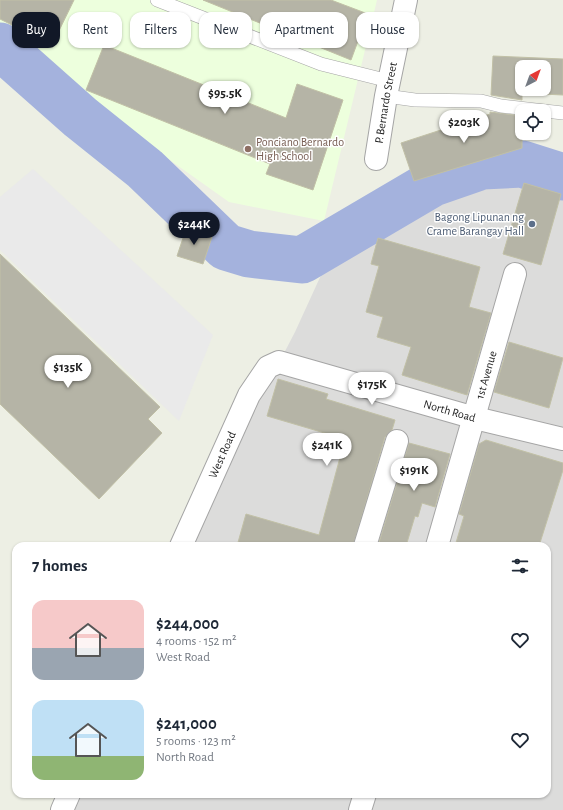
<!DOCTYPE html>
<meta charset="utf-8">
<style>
:root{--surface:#fff;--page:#f2f2f3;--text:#1f2937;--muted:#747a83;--accent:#111827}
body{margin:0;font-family:"Alegreya Sans",sans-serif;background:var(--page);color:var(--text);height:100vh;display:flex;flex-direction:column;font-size:15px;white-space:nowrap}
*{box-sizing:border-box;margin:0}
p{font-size:13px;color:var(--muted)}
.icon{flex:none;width:22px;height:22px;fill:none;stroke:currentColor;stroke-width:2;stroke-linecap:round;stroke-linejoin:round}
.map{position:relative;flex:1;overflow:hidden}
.sheet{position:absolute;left:12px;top:542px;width:539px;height:256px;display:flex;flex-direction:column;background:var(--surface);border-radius:12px;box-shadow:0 1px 3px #0004}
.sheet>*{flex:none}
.hud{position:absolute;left:12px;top:12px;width:539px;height:36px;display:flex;gap:8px}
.needle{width:26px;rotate:41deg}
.controls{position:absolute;left:515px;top:60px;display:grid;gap:8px}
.controls a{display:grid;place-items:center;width:36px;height:36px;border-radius:8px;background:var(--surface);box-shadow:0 1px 3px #0004;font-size:20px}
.price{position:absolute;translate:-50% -34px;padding:0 9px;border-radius:14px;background:#fff;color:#222;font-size:13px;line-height:26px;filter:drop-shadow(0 1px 2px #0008)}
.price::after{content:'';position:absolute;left:50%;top:24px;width:12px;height:9px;margin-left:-6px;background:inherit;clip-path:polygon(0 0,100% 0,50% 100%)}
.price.current{background:var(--accent);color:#fff}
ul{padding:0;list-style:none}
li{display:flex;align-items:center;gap:12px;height:100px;padding:0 20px}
li span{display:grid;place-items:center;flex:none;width:112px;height:80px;border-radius:12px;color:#555}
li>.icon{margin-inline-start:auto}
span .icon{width:48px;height:48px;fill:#fffc;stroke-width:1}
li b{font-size:17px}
h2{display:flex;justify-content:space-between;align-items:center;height:48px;padding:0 20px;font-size:17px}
.pill{padding:0 14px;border-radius:12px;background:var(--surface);box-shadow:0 1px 3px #0004;font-size:14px;line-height:36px}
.pill.current{background:var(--accent);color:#fff}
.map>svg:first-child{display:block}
.residential{fill:#dcdcdb}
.education{fill:#edffdd}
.parking{fill:#eaeaea}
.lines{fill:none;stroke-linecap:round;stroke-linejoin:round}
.river{stroke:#a4b2dd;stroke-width:47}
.building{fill:#b5b4a6;stroke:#c1c0a6;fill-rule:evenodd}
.lane-casing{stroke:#a5a5a5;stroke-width:14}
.street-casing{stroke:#a5a5a5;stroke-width:24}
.lane{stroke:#fff;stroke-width:13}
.street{stroke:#fff;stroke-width:22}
.education-dot{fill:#8d6e63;stroke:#fff;stroke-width:1.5}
.service-dot{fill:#5c6f8a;stroke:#fff;stroke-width:1.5}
.labels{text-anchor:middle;stroke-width:3;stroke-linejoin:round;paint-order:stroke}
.street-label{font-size:12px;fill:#1e1e1e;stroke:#fff}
.education-label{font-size:12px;fill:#785e54;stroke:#fff;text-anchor:start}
.service-label{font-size:12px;fill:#4e5e75;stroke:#fff;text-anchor:end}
</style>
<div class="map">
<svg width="563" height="810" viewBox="0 0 563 810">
<rect width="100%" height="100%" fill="#edefe4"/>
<polygon class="residential" points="518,177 563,190 563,810 73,810 80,794 547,794 547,546 190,546 209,497 295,332 322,273 379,230 453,191"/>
<polygon class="education" points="0,0 377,0 324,221 229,202 81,97 0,34"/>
<polygon class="parking" points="33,169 213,335 179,421 0,250 0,197"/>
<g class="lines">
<polyline class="river" points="0,46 80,117 145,169 226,247 249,254 302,260 433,183 482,166 522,164 563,177"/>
</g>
<g class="building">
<polygon points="0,0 74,0 52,45 0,19"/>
<polygon points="203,0 331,0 368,14 351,60"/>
<polygon points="104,45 286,118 297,84 343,100 313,190 266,174 270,164 86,90"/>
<path d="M493,56l70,3v36l-41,-2v7l-31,-5zM522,67h22v22h-22z"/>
<polygon points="490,112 522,116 522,148 414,181 401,143 490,114"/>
<polygon points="524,183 561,194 541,265 503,254"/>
<polygon points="186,229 212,237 203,264 177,256"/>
<polygon points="378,238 480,267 469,307 491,313 467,395 402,375 411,347 377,337 383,317 366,312 379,266 371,264"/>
<polygon points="0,254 160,407 148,419 162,433 99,499 0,404"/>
<polygon points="509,342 563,358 549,408 494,392"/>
<polygon points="278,379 328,394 326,399 395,420 392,430 385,437 353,546 237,546 246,514 319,535 345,439 267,416"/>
<polygon points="486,440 563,463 563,470 539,546 455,546 464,516 459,514 479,444"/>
<polygon points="409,443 450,454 435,507 422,503 418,517 415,516 406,546 378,546"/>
</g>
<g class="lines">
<g class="lane-casing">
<g id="lane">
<polyline points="157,0 321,64 389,81"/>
<polyline points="386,96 415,100 481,101 501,106 563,113"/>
</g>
</g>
<g class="street-casing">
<g id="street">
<path id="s1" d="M376,159l10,-63 20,-96"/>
<path id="s2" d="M181,546l68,-151 19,-28 11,-5 196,56 88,21"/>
<polyline points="365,546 397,441"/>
<path id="s3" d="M437,546l78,-272"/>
<polyline points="62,810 69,794"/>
<polyline points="360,810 365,794"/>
</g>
</g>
<use href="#lane" class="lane"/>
<use href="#street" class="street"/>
</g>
<circle class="education-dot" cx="248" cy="149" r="4"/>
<circle class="service-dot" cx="532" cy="224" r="4"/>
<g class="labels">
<g class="street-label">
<text dy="4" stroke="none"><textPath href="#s1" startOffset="57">P. Bernardo Street</textPath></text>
<text dy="4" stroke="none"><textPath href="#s3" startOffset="178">1st Avenue</textPath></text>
<text dy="4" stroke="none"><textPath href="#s2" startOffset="389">North Road</textPath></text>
<text dy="4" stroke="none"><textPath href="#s2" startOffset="100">West Road</textPath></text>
</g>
<g class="education-label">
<text x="256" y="146">Ponciano Bernardo<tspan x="256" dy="14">High School</tspan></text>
</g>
<g class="service-label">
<text x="524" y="221">Bagong Lipunan ng<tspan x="524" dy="14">Crame Barangay Hall</tspan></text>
</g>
</g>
</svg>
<div class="controls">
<a><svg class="needle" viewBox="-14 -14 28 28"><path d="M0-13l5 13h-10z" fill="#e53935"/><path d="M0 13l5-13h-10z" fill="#747a83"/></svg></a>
<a><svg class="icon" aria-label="locate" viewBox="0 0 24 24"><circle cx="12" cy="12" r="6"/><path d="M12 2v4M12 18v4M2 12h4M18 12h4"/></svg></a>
</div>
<b class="price" style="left:225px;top:115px">$95.5K</b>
<b class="price" style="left:464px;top:144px">$203K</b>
<b class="price current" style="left:194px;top:246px">$244K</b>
<b class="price" style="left:68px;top:389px">$135K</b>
<b class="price" style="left:372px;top:406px">$175K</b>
<b class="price" style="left:327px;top:467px">$241K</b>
<b class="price" style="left:414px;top:492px">$191K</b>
<div class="hud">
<a class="pill current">Buy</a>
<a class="pill">Rent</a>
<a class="pill">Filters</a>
<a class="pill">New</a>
<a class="pill">Apartment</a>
<a class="pill">House</a>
</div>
<section class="sheet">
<h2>7 homes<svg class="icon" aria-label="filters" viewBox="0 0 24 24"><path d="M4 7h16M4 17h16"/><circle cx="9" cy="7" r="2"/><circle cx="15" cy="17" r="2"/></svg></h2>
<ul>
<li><span style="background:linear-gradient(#f6c9c9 60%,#9aa5b1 0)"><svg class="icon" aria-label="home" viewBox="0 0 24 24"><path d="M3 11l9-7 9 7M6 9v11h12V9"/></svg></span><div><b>$244,000</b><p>4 rooms · 152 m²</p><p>West Road</p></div><svg class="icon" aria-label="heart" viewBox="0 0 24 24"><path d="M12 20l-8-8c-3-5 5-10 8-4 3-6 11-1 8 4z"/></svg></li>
<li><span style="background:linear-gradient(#bfe0f5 70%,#8fb573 0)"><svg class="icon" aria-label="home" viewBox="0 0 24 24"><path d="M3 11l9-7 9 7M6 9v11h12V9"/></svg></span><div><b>$241,000</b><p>5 rooms · 123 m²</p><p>North Road</p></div><svg class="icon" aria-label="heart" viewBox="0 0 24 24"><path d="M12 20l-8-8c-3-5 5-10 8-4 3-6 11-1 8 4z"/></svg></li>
</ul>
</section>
</div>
